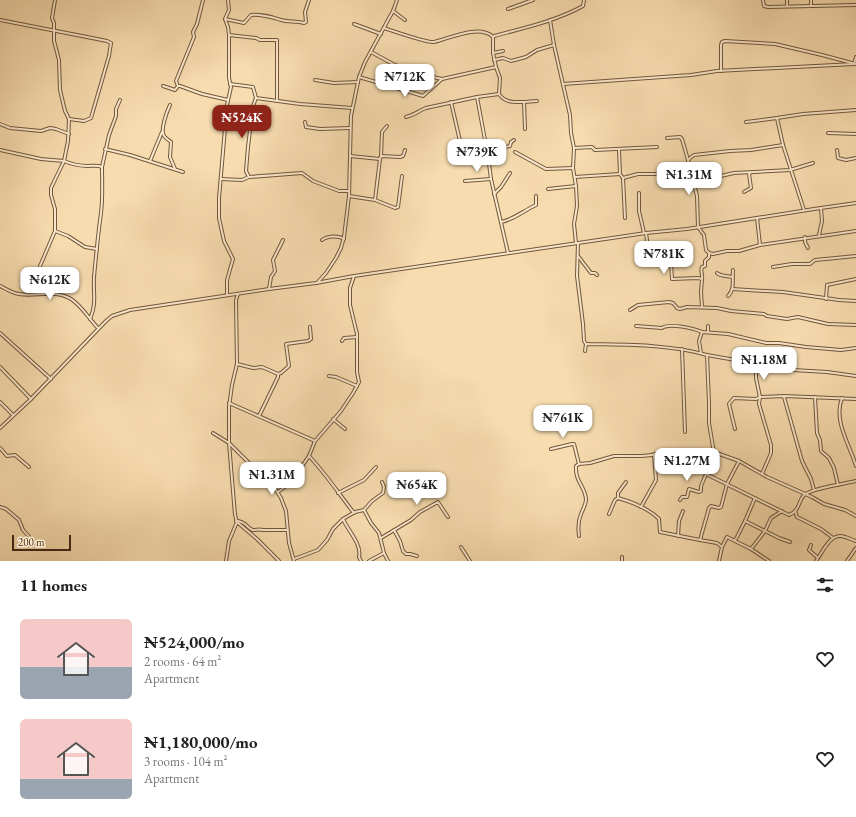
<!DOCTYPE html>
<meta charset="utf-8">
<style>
:root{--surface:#fff;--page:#f2f2f2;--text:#222;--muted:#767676;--accent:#8f2418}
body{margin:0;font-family:"EB Garamond",serif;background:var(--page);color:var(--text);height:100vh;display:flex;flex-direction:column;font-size:15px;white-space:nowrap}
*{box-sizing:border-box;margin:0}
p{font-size:13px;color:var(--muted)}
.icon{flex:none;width:22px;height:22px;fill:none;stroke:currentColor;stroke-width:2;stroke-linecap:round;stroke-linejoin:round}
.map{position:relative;height:561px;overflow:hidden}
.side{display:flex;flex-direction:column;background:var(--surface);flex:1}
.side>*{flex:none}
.scale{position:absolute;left:12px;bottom:10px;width:59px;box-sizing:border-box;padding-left:4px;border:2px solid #472a14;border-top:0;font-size:11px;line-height:14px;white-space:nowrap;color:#472a14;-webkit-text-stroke:3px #fae8cb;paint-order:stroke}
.price{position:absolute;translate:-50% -34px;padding:0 9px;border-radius:8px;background:#fff;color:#222;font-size:13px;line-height:26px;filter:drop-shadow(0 1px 2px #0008)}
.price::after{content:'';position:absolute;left:50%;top:24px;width:12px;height:9px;margin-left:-6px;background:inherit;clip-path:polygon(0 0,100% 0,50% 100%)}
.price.selected{background:var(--accent);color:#fff}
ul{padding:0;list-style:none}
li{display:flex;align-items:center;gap:12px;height:100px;padding:0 20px}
li span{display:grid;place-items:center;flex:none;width:112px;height:80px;border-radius:6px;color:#555}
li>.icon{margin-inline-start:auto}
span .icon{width:48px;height:48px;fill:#fffc;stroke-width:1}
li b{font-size:17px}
h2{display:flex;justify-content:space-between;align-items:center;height:48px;padding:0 20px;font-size:17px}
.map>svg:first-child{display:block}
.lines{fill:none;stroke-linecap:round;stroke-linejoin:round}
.street-casing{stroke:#73563b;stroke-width:4}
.street{stroke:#fae8cb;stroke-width:2}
</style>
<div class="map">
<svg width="856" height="561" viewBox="0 0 856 561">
<rect width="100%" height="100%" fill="#f7dcaf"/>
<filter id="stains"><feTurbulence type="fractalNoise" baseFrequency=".005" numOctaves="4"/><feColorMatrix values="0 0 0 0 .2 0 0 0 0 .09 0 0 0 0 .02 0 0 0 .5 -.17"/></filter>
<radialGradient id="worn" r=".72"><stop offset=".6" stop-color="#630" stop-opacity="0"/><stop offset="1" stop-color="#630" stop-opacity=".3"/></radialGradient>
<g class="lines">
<g class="street-casing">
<g id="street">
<polyline points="228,0 229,10 225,19 228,27 229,35"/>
<polyline points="763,0 764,6 768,7 856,5"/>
<polyline points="811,0 811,6"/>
<polyline points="787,6 787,0"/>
<polyline points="508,9 533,0"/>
<polyline points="393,11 405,20"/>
<path d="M225,19l19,4 7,-8c11,-1 20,2 30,5 7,2 15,1 23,3l2,-1 -1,-10 4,-12"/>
<polyline points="0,20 87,37 107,41 111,43 109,56 91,118 84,121 69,119"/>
<polyline points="550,20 554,45 570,115 571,133 574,148 573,168 576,186 577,206 574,224 576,243"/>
<polyline points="354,24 381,34"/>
<path d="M384,28c9,3 43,15 50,14 16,-4 46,-18 59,-5v16"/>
<path d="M494,36c30,-8 62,-15 89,-30l1,-6"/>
<polyline points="371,52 393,64 415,73 442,79 496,67 500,78 499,94 477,97 488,156 491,179 508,253"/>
<polyline points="494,60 503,58 511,61 526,57 537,50 554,45"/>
<polyline points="496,67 493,53 503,51"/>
<polyline points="721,71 721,45 722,42 725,41 775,44 822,55 856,64"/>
<polyline points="359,77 423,96 442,79"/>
<polyline points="315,80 334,83 358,82"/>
<polyline points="230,84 253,87 256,98 300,104 352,108"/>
<polyline points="563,84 691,75 717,71 854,64 856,57"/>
<polyline points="163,86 175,90 178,86 180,86 202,94 228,100"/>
<polyline points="178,86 176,81 194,37 193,32 197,24 203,0"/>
<path d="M499,94c6,9 15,8 25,8l1,27"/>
<polyline points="451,102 463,154 488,156 501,148 510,146 511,142 514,140"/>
<polyline points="524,102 537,101"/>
<path d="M170,105c-3,6 -10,25 -6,31 2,3 5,4 7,6l-1,15 5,12"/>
<path d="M406,117c9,-2 12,-6 20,-9l51,-11"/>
<polyline points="777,118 803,114 856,110"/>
<polyline points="305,122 306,127 320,129 350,128"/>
<polyline points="746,122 777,118 783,145"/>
<polyline points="0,124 10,128 41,131 50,128 56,129 69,134"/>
<polyline points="828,133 856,134"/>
<polyline points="667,138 680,137 682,139 688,160"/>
<polyline points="574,148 592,147 595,150 657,147"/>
<polyline points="105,149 130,155 183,172"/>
<polyline points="0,150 41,159 64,161 68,141 69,119 65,111 60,90 59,60 54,41 54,23 52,18 55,0"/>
<polyline points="619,150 620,174 623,178 638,174 656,174"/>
<polyline points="837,150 838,158 846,160 856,158"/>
<polyline points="515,152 546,169 573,168"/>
<polyline points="350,156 380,159 381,156 400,157 403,156 405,150"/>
<polyline points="381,156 382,132 387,126"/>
<polyline points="150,161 162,132"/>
<polyline points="102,167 109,135 116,116 116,109 120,100"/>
<polyline points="249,177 246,171 248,147 253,106 256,98"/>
<polyline points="575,177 620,174"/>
<polyline points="623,178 625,218"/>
<polyline points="221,179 242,180 249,177 302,173 313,181 339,191 349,191"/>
<polyline points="465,181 491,179"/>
<polyline points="694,182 734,173 790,170 813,163"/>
<polyline points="548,189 576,186"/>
<polyline points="744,192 751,188 749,174 750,173"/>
<polyline points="639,193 639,211 644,233"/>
<polyline points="494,194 501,187 510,173"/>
<polyline points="349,196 375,200 395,208 398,207 402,176"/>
<polyline points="375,200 380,159"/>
<polyline points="804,210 783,145 751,150 730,151 694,155 690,158 688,161 697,196 698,227 704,235 706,250 709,253 713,254 727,251 739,251 760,245 856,231"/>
<polyline points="757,218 760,245"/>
<path d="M501,222c14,-3 22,-11 35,-17v-9"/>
<polyline points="55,231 68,236 85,247 97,249"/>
<polyline points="646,233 650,263 671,263 672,279 698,278 702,279 701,292 702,307"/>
<polyline points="819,235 822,221 821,208"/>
<polyline points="805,237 805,242 808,248"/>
<path d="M322,240c5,-4 16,-5 22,-1"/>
<polyline points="578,243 577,276 583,324 584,341 586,344"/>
<polyline points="578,256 591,273 595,273 597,275"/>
<polyline points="773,267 792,264 810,264 815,260 856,256"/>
<path d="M717,273c4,4 10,2 15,4"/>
<path d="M702,279c1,-4 -2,-8 0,-12l3,-1v-5l4,-4v-3"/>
<polyline points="317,283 326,273 336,258 341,248 344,237 349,196 351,116 359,77 365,62 393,11 397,0"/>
<path d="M0,286c6,3 12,7 19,8 17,3 35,-5 52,5 11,7 18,20 27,29"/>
<polyline points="269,289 271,277 275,271 273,260 283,240"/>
<polyline points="732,289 783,292 839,300 856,301"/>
<path d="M39,293l-2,-12 3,-15 15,-35v-22l-4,-14v-7l13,-27c7,3 17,5 24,5 6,0 9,-1 14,1 0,15 1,31 -1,46 -3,21 -5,43 -7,64 -1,17 3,26 -4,42"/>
<polyline points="238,294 236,300 237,364 232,385 229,407 229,443 235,515 237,522 257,539 279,561"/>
<polyline points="227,295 227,280 233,259 224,241 219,218 219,198 227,105 231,87 229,78 229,35 256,38 260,40 277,40 277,101"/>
<path d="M728,296c7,-6 4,-17 5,-26"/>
<polyline points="826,299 827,285 856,279"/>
<polyline points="630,310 638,305 669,302 673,303 677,308 680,309 687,307 717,308 731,311 764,314 767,316 787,319 798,317 828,324 856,325"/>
<path d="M636,326l26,2c8,-5 31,0 40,4"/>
<polyline points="708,332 708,326"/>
<polyline points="0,333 51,379"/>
<polyline points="342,341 344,338 357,337"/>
<polyline points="682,349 685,432"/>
<path d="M585,351l1,-7c40,1 82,0 121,11"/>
<polyline points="701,353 699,341 702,332 728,334 766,343 779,343 806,347 841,350 856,348"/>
<polyline points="237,364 253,368 262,367 278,374"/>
<polyline points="756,366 756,378 760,397 759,404 771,445 771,453 762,474"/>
<polyline points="0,367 31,399"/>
<polyline points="329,376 336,377 357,386"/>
<polyline points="784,397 802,461 811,479 814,490"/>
<polyline points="815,397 817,433 820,440 821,451 829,458 834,468 838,485"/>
<path d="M842,398c-9,23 8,47 14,68"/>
<polyline points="0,402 13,415"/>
<polyline points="229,403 315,441"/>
<polyline points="259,416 278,377 278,374 281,373 289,366 286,344 308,341 311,339 310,327"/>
<polyline points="333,419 345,429"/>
<polyline points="0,428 31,399 106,321 112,316 130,310 269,289 316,283 354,276 489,256 646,233 687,229 814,209 856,203"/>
<polyline points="735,429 729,404 734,398 756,399 760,397 784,396 856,399"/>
<polyline points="213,433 229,443 253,467 274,487 281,498 286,511 289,543 294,561"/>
<polyline points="0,448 7,456 15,455 29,467"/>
<polyline points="551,449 572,444 574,444 579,464"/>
<polyline points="714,453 709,423 709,403 707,355 741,361 756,366 776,369 827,372 856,376"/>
<path d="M309,456c17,18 30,38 45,57"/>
<path d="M739,461l-28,-10 -7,-1 2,16v8l83,41c11,-4 9,-14 15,-20 8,-7 40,-11 52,-14"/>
<polyline points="278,492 294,480 296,475 309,456 315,441 341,411 353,393 359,382 357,372 357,334 350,305 350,288 354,276"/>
<polyline points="338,493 364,480 376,467"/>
<polyline points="618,498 618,493 626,482"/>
<polyline points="680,500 682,497 687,497 689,489 699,492 701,491 701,486 706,474"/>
<polyline points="0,507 6,509 19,520 23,530 35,543"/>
<polyline points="641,507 656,480 654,454"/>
<polyline points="364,510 371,523 379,533 384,553 388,561"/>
<polyline points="795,511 797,517 821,529 833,538"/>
<path d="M609,514l6,-14 3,-2c14,4 31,11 41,21l1,13 40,8"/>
<path d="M343,519c5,12 19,25 16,38l2,4"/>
<path d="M236,521c11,0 11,8 17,9 4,0 6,-1 10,0h24"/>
<polyline points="745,521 755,498"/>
<polyline points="394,530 400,541 403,551 406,554 410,554 417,556"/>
<path d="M579,536c-1,-7 -1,-15 2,-22 2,-6 5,-8 5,-15 -1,-13 -11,-17 -10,-33l3,-2 11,-1 24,-7h28l37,-4 3,-1 22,-1"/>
<polyline points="678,536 679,521 683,511"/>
<polyline points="381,538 411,520 420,512 438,502 448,517"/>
<polyline points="735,540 737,537 745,521 779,538 790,542"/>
<polyline points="811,545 809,550 818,558"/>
<polyline points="461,547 470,561"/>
<polyline points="722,547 717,543 700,540 709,508 711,506 719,508 721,507 727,484 739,461 767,477 812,497 824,504 845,510 856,516"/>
<polyline points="294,559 318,550 327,540 333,529 343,519 355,512 364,510 372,501 383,493 384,487 382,482"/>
<polyline points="226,561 229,541 237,522"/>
<polyline points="369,561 384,553"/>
<polyline points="622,561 622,557"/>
<polyline points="719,561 722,547 727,537 751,549"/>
<polyline points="769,561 751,549 765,531 771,518 782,511"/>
<path d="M816,561c6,-8 13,-25 24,-25 6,0 11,4 16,5"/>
<polyline points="847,561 856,548"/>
</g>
</g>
<use href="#street" class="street"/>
</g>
<rect width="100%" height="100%" filter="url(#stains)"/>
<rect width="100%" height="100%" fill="url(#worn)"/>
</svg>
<div class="scale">200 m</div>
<b class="price" style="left:405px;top:98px">₦712K</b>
<b class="price selected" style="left:242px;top:139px">₦524K</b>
<b class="price" style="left:477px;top:173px">₦739K</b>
<b class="price" style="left:689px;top:196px">₦1.31M</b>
<b class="price" style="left:664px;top:275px">₦781K</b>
<b class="price" style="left:50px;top:301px">₦612K</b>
<b class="price" style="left:764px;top:381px">₦1.18M</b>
<b class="price" style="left:563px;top:439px">₦761K</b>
<b class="price" style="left:687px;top:482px">₦1.27M</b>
<b class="price" style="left:272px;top:496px">₦1.31M</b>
<b class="price" style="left:417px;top:506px">₦654K</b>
</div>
<section class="side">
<h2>11 homes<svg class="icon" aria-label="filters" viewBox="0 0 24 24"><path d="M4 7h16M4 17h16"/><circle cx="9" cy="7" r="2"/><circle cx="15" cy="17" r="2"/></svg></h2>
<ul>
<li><span style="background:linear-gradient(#f6c9c9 60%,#9aa5b1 0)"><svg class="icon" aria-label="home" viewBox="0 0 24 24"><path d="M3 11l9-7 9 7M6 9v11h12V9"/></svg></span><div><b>₦524,000/mo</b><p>2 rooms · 64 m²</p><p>Apartment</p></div><svg class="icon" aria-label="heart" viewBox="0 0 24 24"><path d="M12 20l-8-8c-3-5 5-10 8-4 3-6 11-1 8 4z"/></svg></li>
<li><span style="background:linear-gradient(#f6c9c9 75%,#9aa5b1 0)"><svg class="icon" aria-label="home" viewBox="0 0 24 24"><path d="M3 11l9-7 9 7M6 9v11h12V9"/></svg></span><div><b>₦1,180,000/mo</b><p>3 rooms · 104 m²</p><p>Apartment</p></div><svg class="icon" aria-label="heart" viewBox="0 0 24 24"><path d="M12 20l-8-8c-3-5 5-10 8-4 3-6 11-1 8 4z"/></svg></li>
</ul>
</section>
